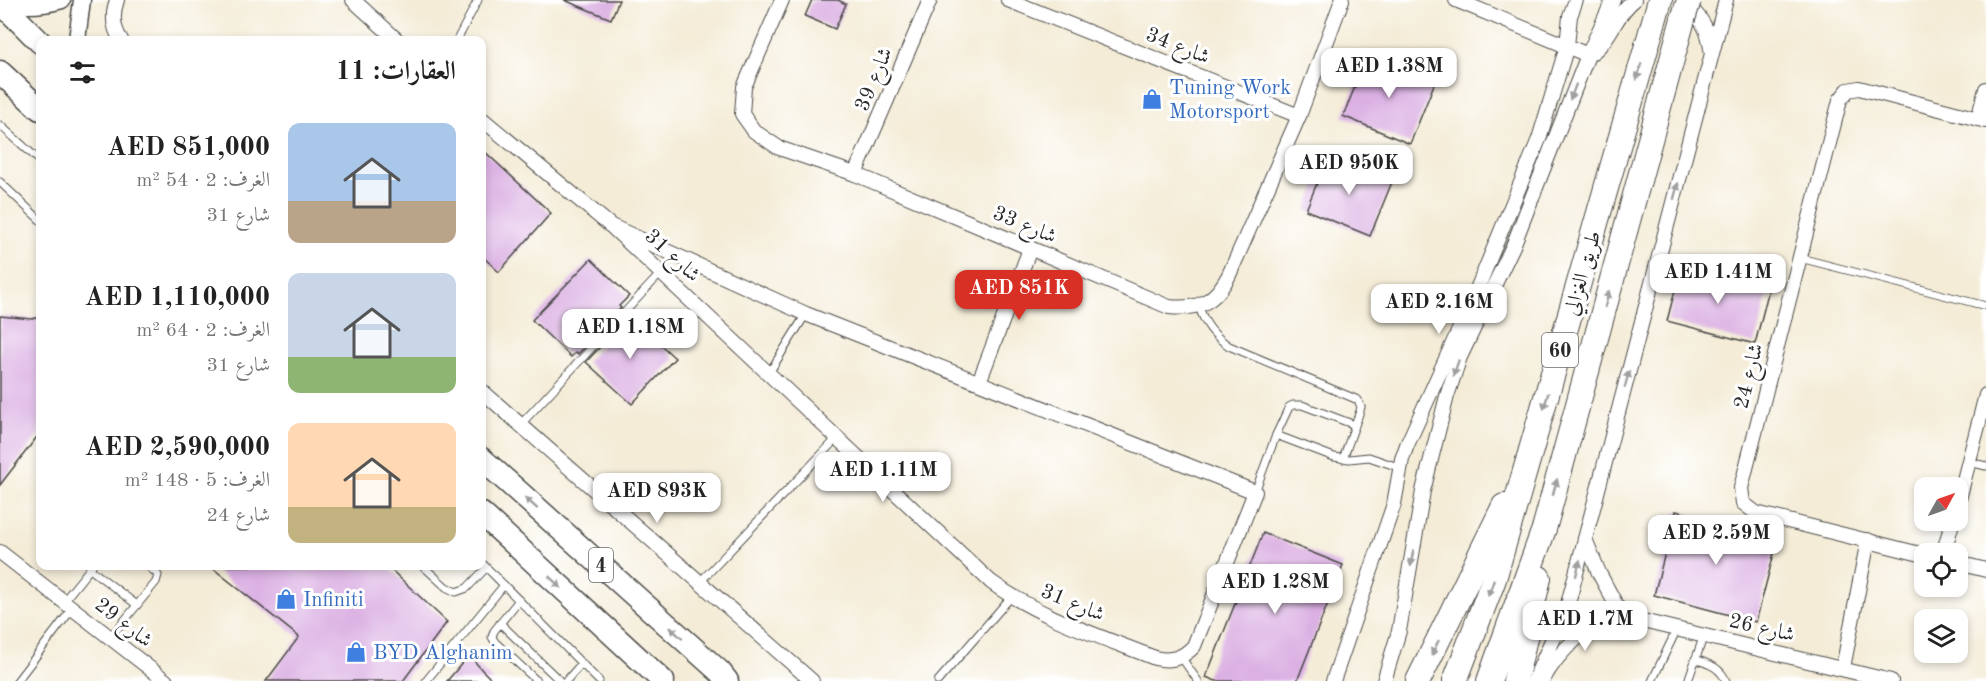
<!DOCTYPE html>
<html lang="ar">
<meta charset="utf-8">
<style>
:root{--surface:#fff;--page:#f6f6f6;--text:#222;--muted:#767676;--accent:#d93025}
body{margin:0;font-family:"Old Standard TT",Amiri,serif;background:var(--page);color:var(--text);direction:rtl;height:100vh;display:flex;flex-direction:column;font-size:22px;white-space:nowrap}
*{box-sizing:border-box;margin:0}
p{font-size:20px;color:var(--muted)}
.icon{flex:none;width:33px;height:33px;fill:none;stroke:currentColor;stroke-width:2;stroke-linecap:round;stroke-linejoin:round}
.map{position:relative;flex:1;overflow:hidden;direction:ltr}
.details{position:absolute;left:36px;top:36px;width:450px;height:534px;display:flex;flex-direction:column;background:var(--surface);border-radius:12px;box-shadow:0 3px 9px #0003;direction:rtl}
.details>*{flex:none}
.needle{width:39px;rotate:50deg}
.controls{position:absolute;left:1914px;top:477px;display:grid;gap:12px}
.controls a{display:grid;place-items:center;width:54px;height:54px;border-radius:12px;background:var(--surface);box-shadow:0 3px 9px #0003;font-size:30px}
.price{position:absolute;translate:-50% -51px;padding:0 14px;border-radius:12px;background:#fff;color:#222;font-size:20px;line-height:39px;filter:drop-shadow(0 2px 3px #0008)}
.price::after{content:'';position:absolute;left:50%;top:36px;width:18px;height:14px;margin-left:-9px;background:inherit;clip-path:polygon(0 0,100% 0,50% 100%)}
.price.on{background:var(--accent);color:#fff}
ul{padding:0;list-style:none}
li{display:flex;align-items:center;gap:18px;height:150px;padding:0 30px}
li span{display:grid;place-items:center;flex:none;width:168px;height:120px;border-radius:12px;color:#555}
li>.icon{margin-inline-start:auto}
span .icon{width:72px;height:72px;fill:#fffc;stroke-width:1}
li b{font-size:26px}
h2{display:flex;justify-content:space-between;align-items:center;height:72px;padding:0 30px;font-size:26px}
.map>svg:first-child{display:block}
.building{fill:#dbb0e3}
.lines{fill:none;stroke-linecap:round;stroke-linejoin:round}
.service-casing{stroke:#494845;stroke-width:9}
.minor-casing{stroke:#494845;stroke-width:16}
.tertiary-casing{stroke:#494845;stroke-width:19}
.trunk-casing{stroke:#494845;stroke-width:25}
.motorway-casing{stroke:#494845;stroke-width:26}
.service{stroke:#fff;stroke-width:7}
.minor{stroke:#fff;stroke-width:14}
.tertiary{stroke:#fff;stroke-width:16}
.trunk{stroke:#fff;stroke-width:22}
.motorway{stroke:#fff;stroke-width:24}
.motorway-bridge-casing{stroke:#494845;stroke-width:26;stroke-linecap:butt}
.motorway-bridge{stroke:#fff;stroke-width:24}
.oneway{fill:#a0a0a0}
.labels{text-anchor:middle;stroke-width:6;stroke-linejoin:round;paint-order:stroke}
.shield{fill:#fff;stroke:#6b6b6b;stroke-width:1.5}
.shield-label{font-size:20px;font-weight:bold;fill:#2b2b2b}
.street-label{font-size:21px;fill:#2b2b2b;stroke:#fff}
.shop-label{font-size:21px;fill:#366cbe;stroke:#fff;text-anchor:start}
</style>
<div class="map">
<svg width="1986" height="681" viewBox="0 0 1986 681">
<rect width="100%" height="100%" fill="#fff"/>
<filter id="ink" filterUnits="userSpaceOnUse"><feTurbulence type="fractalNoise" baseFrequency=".0167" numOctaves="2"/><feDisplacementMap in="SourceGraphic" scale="12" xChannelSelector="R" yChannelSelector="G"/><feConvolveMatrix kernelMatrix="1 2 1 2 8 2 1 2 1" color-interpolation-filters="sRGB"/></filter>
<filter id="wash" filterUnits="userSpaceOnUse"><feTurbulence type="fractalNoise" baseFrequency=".008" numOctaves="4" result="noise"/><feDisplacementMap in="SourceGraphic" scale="24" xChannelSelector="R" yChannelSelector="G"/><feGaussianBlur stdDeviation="1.35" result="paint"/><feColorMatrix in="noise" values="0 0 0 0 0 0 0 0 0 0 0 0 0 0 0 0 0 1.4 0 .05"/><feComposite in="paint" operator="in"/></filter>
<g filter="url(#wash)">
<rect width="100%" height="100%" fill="#f4ecd7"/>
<g id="blocks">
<g class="building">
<polygon points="564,0 619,0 611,19"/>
<polygon points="812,0 838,0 846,4 835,29 805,16"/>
<polygon points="1368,55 1435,82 1410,144 1343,116"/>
<polygon points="482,149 551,213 499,272 482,256"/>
<polygon points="1328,156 1392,182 1370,236 1306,210"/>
<polygon points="591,259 629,296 619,306 621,308 578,354 576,352 571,357 532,320"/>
<polygon points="1681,267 1769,289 1755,344 1667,321"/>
<polygon points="0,316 32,319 40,317 40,433 0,485"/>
<polygon points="629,316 675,358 632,404 586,362"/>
<polygon points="1676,511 1778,538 1756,622 1654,595"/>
<polygon points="1263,533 1343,565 1297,681 1216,681 1206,677"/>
<polygon points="210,566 387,566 447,622 403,681 266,681 299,637"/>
<polygon points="469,655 482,670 493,681 447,681"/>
</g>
</g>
</g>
<g filter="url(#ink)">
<use href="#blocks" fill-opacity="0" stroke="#494845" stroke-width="1.5"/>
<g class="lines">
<g class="service-casing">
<g id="service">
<polyline points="457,40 478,0"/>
<polyline points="0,125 40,161"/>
<polyline points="0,182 40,220"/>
<polyline points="1800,258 1986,306"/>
<path d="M1199,306c5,18 15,30 30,40l129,54 3,7 -1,4 -17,48"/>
<polyline points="769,373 806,314"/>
<polyline points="521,424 661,273"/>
<polyline points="1276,435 1334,457 1349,459 1369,457 1401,468"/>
<polyline points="1969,462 1986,466"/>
<polyline points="1255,492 1276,435 1289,407 1293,405 1302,405 1355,425"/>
<polyline points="482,563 599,681"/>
<polyline points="423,566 446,587 456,592 467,588 486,568"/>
<polyline points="90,569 137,605"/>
<polyline points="700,582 837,438"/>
<polyline points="519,600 494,631 492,637 495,642 537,681"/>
<polyline points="63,602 92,566"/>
<polyline points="500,623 560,681"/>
<polyline points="110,638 156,582 158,575 148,566"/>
<polyline points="1181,657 1198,681"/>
<path d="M1695,659c14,5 25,8 31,22"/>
<polyline points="17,681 72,609"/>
<polyline points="426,681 504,585"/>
<polyline points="566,681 582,663"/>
<polyline points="938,681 1011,597"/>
<polyline points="1652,681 1677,629"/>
<polyline points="1688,681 1704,635"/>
</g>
</g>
<g class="minor-casing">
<g id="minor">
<path d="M117,0c-5,14 -4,28 4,40"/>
<polyline points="353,0 397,40"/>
<path d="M782,0l-38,87 -2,27 12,17 25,17 76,26 314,133c30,3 46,-5 60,-32l70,-159 43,-116"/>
<polyline points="1008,0 1299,116"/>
<path d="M1456,0l132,55c22,-12 26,-40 46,-55"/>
<path d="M1684,3c15,11 25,27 27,46"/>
<path d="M482,119l129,107 380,356c49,36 109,54 164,76 16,4 28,0 39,-12l61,-154 -449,-178 -195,-88"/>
<polyline points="1978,119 1986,89"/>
<polyline points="855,174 930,0"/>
<polyline points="979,382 1030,249"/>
<polyline points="482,391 812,681"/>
<polyline points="1958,503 1986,395"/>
<polyline points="1585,539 1599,573 1622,616"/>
<polyline points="0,552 166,681"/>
<polyline points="1943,554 1953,520"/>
<polyline points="1924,555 1756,513 1743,503 1741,488 1840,100 1848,90 1859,88 1986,121"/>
<polyline points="1958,563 1986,570"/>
<polyline points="1843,668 1868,540"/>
<polyline points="1333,681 1394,504 1402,459 1407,445 1473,299 1539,139 1567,46 1570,16 1576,0"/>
<polyline points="1384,681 1399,631 1423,491 1447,396 1460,357 1513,246 1588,55 1613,0"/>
<polyline points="1534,681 1568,604 1726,0"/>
<path d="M1542,681c19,-34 43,-54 80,-65l269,65"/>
</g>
</g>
<g class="tertiary-casing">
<g id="tertiary">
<path d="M0,1c21,6 41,5 62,-1"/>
<polyline points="77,40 82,0"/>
</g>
</g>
<g class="trunk-casing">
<g id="trunk">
<polyline points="0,2 40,42"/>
<polyline points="0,72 40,109"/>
<polyline points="482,459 720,672 727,681"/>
<polyline points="482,514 663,681"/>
</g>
</g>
<g class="motorway-casing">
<g id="motorway">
<polyline points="1418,681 1504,506"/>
<polyline points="1455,681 1494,579 1660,0"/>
<polyline points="1489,681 1544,529 1683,19"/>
<polyline points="1515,681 1539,578"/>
</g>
</g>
<use href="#service" class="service"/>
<use href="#minor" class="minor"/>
<use href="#tertiary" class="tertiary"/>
<use href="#trunk" class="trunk"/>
<use href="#motorway" class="motorway"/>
<g class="motorway-bridge-casing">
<polyline id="motorway-bridge" points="1683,19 1689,0"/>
</g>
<use href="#motorway-bridge" class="motorway-bridge"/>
</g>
<defs><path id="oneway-solid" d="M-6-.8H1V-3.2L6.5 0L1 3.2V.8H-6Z" transform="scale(1.5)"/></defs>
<g class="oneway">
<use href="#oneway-solid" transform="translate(1639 72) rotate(106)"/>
<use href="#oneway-solid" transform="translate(1573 92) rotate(111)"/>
<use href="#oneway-solid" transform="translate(1676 191) rotate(-75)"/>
<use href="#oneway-solid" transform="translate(1607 299) rotate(-75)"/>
<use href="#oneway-solid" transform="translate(1456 368) rotate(109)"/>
<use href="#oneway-solid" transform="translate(1627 379) rotate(-75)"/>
<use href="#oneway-solid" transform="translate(1546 401) rotate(106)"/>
<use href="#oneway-solid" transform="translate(1555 487) rotate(-75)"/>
<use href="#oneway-solid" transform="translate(531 503) rotate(-138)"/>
<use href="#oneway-solid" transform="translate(1412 558) rotate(99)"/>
<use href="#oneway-solid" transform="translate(1578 568) rotate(-76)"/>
<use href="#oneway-solid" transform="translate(555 582) rotate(43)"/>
<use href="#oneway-solid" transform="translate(1491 588) rotate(110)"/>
<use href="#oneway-solid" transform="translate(676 633) rotate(-138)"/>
<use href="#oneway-solid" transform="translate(1435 648) rotate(116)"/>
</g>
</g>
<defs>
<g id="shop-bare" transform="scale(1.62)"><path d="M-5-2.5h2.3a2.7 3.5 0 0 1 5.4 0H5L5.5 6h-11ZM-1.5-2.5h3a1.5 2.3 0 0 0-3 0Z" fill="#3f7fe0" stroke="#fff" stroke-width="2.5" paint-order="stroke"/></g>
</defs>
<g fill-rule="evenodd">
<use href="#shop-bare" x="1152" y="99"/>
<use href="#shop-bare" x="286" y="599"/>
<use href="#shop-bare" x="356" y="652"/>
</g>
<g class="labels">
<g class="shield">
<rect x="1542" y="333" width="36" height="34" rx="4.5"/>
<rect x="589" y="548" width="24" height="34" rx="4.5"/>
</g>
<g class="shield-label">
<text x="1560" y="357">60</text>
<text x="601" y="572">4</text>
</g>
<g class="street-label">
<text transform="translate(1178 45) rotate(22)" y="7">شارع 34</text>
<text transform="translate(873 79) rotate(-67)" y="7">شارع 39</text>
<text transform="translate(1025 224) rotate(23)" y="7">شارع 33</text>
<text transform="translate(673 255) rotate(43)" y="7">شارع 31</text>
<text transform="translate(1582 273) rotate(-74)" y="7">طريق الغزالي</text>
<text transform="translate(1748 376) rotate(-76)" y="7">شارع 24</text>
<text transform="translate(1073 602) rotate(23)" y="7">شارع 31</text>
<text transform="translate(124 622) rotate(38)" y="7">شارع 29</text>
<text transform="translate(1762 627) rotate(13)" y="7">شارع 26</text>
</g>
<g class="shop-label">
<text x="1169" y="94">Tuning Work<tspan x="1169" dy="24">Motorsport</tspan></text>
<text x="303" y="606">Infiniti</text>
<text x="373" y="659">BYD Alghanim</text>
</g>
</g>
</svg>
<div class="controls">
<a><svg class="needle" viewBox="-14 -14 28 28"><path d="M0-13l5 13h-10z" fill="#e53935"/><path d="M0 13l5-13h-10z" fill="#767676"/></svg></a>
<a><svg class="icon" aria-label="locate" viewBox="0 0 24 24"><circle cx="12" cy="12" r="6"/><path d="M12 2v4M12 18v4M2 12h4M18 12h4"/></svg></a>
<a><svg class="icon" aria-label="layers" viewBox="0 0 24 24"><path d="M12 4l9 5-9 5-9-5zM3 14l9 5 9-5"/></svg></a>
</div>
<b class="price" style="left:1389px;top:99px">AED 1.38M</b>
<b class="price" style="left:1349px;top:196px">AED 950K</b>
<b class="price" style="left:1718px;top:305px">AED 1.41M</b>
<b class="price on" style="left:1019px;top:321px">AED 851K</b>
<b class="price" style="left:1439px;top:335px">AED 2.16M</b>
<b class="price" style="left:630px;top:360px">AED 1.18M</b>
<b class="price" style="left:883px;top:503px">AED 1.11M</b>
<b class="price" style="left:657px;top:524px">AED 893K</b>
<b class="price" style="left:1716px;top:566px">AED 2.59M</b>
<b class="price" style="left:1275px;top:615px">AED 1.28M</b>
<b class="price" style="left:1585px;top:652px">AED 1.7M</b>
<section class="details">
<h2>العقارات: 11<svg class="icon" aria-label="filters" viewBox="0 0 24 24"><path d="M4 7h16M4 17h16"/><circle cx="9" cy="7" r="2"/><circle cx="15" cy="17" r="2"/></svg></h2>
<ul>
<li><span style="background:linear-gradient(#a9c7e8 65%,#b9a48a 0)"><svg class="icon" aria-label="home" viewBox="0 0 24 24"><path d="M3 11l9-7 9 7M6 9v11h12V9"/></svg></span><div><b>AED 851,000</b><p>الغرف: 2 · 54 m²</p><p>شارع 31</p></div></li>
<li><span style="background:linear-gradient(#c9d6e8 70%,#8fb573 0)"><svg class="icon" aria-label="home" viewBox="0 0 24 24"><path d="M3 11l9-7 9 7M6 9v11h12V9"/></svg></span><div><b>AED 1,110,000</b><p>الغرف: 2 · 64 m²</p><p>شارع 31</p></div></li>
<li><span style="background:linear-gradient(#ffd9b3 70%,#c2b280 0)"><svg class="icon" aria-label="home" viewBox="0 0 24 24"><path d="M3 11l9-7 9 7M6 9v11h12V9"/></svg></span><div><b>AED 2,590,000</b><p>الغرف: 5 · 148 m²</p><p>شارع 24</p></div></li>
</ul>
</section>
</div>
